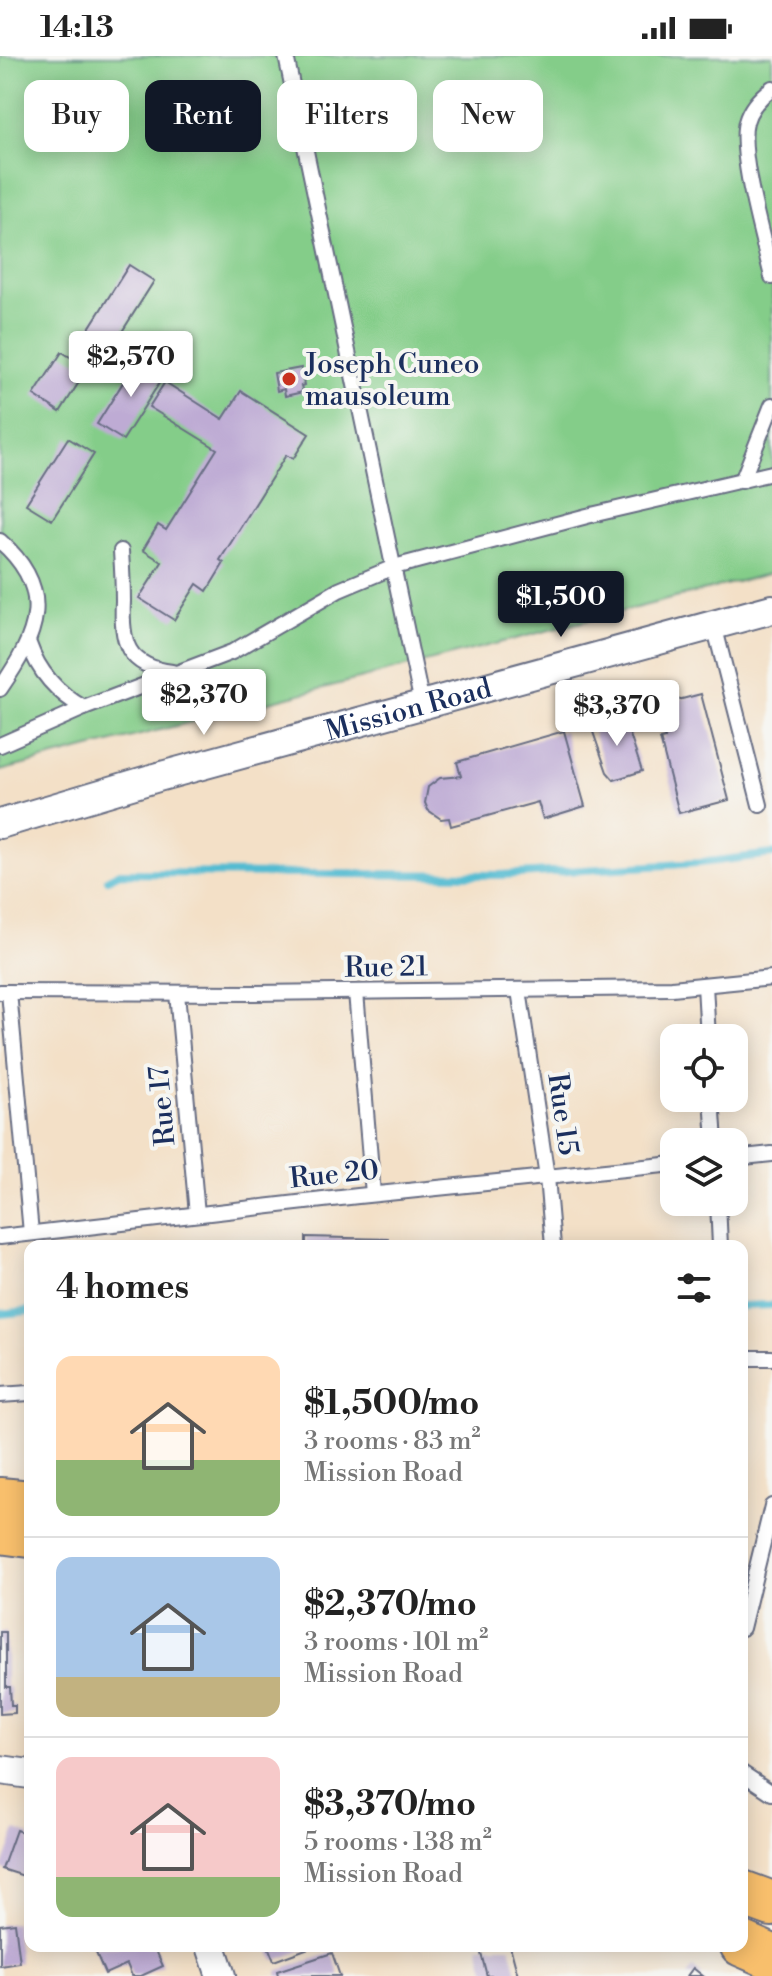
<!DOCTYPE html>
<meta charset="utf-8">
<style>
:root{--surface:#fff;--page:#f6f6f6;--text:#222;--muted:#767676;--line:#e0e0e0;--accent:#111827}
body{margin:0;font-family:"Libre Bodoni",serif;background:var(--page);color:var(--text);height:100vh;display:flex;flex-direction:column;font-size:30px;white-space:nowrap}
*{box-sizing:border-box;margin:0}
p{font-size:26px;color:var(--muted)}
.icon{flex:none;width:44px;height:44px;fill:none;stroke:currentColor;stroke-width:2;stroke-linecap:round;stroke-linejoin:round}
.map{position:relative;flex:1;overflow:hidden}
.panel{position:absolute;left:24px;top:1184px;width:724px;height:712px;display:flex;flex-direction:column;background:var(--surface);border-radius:16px;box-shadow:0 4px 20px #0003}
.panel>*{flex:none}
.guide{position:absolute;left:24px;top:24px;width:724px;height:72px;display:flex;gap:16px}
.buttons{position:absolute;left:660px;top:968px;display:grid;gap:16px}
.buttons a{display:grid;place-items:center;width:88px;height:88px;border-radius:16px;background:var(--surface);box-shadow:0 4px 20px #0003;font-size:40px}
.price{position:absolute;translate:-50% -68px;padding:0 18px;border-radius:8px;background:#fff;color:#222;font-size:26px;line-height:52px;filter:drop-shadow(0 2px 4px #0008)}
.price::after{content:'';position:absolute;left:50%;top:48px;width:24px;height:18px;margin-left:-12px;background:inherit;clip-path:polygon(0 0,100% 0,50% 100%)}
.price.active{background:var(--accent);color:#fff}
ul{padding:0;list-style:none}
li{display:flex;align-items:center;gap:24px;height:200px;padding:0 32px}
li+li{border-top:2px solid var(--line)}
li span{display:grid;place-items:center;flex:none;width:224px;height:160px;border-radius:16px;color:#555}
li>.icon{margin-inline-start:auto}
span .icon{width:96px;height:96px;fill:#fffc;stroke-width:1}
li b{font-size:34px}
h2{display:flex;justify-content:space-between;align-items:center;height:96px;padding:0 32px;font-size:34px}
.pill{padding:0 28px;border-radius:16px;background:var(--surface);box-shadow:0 4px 20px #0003;font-size:28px;line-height:72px}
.pill.active{background:var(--accent);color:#fff}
.status{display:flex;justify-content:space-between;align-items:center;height:56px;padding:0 40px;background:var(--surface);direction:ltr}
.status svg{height:22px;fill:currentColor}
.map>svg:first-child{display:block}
.green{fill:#84cd89;stroke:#507e74;stroke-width:2}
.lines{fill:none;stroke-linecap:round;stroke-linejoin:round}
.stream{stroke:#53bbd1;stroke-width:8}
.building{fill:#beabd4}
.service-casing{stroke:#676d83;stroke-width:18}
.minor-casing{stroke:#676d83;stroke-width:32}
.primary-casing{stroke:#676d83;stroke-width:48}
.service{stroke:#fff;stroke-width:14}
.minor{stroke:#fff;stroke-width:28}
.primary{stroke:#f8bf6c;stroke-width:44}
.poi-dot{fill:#c8321e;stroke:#f6f6f2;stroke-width:3}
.labels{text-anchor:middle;stroke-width:8;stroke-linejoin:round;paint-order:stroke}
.poi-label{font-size:28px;fill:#1b2f5e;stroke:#f6f6f2;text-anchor:start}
.street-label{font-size:28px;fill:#1b2f5e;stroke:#f6f6f2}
</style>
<div class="status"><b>14:13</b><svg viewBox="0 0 49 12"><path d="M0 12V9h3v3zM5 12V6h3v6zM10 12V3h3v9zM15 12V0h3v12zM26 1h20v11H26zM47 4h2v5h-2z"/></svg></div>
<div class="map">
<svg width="772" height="1920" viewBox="0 0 772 1920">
<rect width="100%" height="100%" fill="#f6f6f2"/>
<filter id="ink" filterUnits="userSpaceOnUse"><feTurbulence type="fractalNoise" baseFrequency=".0125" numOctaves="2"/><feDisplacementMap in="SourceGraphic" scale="16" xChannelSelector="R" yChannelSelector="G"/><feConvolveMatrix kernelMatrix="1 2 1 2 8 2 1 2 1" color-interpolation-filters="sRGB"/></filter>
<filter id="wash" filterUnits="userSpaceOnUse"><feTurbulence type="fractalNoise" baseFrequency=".006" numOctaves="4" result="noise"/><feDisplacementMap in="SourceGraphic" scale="32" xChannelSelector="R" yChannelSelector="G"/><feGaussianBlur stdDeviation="1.8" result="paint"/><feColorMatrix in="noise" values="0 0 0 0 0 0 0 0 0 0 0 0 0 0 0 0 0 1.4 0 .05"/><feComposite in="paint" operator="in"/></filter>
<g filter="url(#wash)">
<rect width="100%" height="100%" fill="#f3e0c7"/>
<polygon class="green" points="0,0 772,0 772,517 0,715"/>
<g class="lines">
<g class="stream">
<polyline points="108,823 120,817 501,819 699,807 772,798"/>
<polyline points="742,1250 772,1249"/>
<polyline points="0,1258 30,1255"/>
</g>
</g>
<g id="blocks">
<g class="building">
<polygon points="129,209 154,225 111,293 86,277"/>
<polygon points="62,296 88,312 60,356 34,339"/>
<polygon points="139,301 165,318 123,384 97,368"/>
<polygon points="301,312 304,329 301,330 303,336 285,340 284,333 277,335 274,317"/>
<polygon points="165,326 223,363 241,335 309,378 293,403 286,399 220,504 224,507 207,535 197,528 174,564 139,542 162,506 143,494 158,469 166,474 217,393 149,351"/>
<polygon points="68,382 94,398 52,464 26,448"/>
<polygon points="701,638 729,744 679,757 660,683 665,682 659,657 665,655 663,648"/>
<polygon points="623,658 642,715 614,724 607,716 593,676 599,667"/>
<polygon points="564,675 585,750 543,763 538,746 451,770 449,762 441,763 428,754 425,747 428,731 440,722 461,720 457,706"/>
<polygon points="306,1181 388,1183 388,1190 306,1190"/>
<polygon points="0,1576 6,1576 6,1631 10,1631 11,1649 15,1649 15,1657 0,1658"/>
<polygon points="29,1631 30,1631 30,1651 25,1650"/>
<polygon points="16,1774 30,1779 30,1822 2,1813"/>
<polygon points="15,1867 20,1907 0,1910 0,1869"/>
<polygon points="93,1890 154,1890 163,1910 141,1920 132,1920 127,1908 105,1918"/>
<polygon points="268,1890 314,1890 274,1905"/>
<polygon points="479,1890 510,1890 518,1920 487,1920"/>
<polygon points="332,1897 340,1920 278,1920 277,1915"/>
<polygon points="693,1912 703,1920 687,1920"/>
</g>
</g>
</g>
<g filter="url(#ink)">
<use href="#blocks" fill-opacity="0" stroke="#676d83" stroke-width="2"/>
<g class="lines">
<g class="service-casing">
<g id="service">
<polyline points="286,0 422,648"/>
<path d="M772,32c-12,9 -22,19 -26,34 -8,32 18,120 26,155"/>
<polyline points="742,425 772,349"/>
<path d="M0,485c57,50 37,94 0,148"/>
<path d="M121,495c1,16 2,33 2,50 -2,41 3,65 49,71"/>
<polyline points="714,569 760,749"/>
<path d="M29,588c10,29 28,49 55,64"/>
<polyline points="0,689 84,652 232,596 339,534 394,511 587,460 772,417"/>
<polyline points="705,929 708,982"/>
<polyline points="519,934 547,1121 553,1190"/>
<polyline points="0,936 254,937 672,932 772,922"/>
<polyline points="9,936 31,1177"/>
<polyline points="356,936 373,1138"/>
<polyline points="177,937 197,1158"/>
<polyline points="712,1042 715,1086"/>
<polyline points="734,1102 772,1098"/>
<polyline points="718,1146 720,1190"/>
<polyline points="0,1181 358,1140 674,1108"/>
<polyline points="742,1302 772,1302"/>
<polyline points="0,1339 30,1337"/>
<polyline points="742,1572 772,1450"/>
<polyline points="742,1717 772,1737"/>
</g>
</g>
<g class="minor-casing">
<g id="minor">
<path id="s1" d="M0,768l158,-47 614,-168"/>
<polyline points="0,1714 30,1718"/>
<polyline points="211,1890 221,1920"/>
</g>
</g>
<g class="primary-casing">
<g id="primary">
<polyline points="0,1444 30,1447"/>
<polyline points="0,1475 30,1479"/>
<polyline points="742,1837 772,1848"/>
<polyline points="742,1888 772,1901"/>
</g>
</g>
<use href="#service" class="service"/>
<use href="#minor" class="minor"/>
<use href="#primary" class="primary"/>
</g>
</g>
<circle class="poi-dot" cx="289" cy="323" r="8"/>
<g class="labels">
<g class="poi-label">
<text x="305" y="317">Joseph Cuneo<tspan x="305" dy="32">mausoleum</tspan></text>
</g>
<g class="street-label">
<text dy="10" stroke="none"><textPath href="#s1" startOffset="424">Mission Road</textPath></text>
<text transform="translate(386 910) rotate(-1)" y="10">Rue 21</text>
<text transform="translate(161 1050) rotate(-95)" y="10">Rue 17</text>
<text transform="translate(564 1058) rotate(82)" y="10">Rue 15</text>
<text transform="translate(334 1117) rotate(-6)" y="10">Rue 20</text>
</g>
</g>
</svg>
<div class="buttons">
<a><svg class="icon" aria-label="locate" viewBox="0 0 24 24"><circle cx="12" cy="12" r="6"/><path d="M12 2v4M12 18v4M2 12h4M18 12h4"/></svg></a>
<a><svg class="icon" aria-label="layers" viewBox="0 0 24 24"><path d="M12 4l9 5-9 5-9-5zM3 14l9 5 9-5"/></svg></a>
</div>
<b class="price" style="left:131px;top:343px">$2,570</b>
<b class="price active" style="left:561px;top:583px">$1,500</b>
<b class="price" style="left:204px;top:681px">$2,370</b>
<b class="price" style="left:617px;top:692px">$3,370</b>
<div class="guide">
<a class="pill">Buy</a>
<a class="pill active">Rent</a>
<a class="pill">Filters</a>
<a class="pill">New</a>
</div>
<section class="panel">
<h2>4 homes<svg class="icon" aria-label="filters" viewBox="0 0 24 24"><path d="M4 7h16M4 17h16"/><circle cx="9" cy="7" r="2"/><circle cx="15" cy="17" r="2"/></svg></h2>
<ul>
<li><span style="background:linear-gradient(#ffd9b3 65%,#8fb573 0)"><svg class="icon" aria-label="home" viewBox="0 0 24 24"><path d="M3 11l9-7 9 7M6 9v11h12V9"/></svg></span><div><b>$1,500/mo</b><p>3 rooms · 83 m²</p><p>Mission Road</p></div></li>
<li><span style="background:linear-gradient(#a9c7e8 75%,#c2b280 0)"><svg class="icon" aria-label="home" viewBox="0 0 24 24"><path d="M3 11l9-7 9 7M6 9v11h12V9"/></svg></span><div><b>$2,370/mo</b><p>3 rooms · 101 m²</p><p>Mission Road</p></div></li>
<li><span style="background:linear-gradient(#f6c9c9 75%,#8fb573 0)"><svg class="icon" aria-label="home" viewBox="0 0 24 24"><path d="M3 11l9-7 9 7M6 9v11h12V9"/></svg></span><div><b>$3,370/mo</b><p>5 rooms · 138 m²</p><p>Mission Road</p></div></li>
</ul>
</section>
</div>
